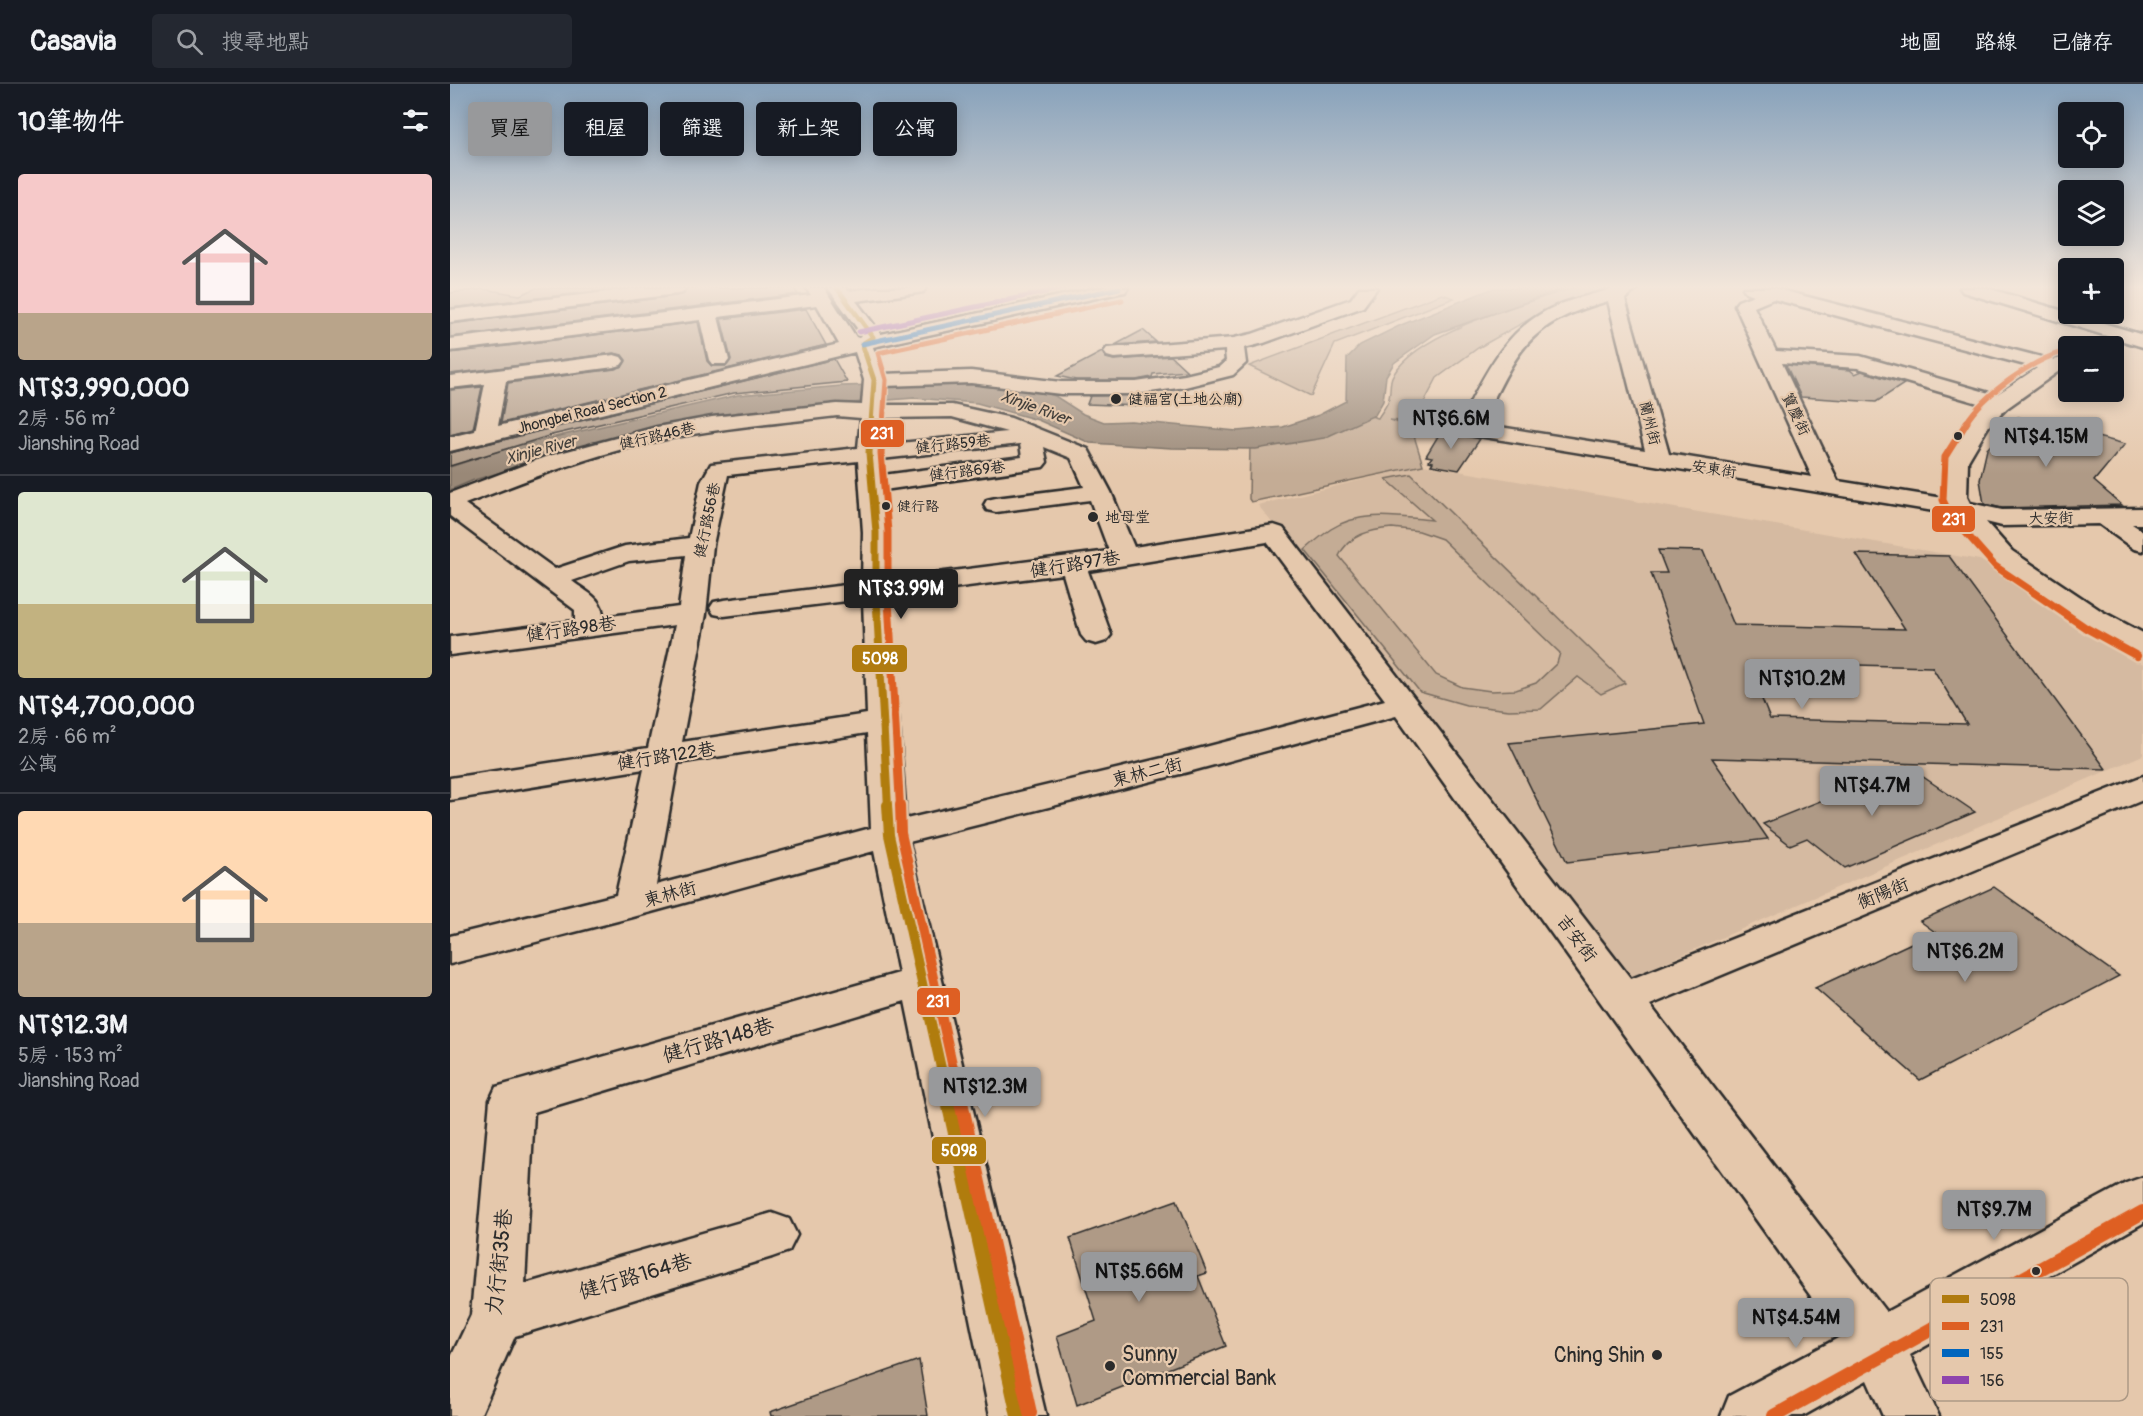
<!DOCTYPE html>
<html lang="zh-TW">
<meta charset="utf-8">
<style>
:root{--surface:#171b24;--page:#242831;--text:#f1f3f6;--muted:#9ea1a6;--line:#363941;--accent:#98999b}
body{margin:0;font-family:Pangolin,"LXGW WenKai TC",sans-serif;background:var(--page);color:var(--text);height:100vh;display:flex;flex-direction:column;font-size:22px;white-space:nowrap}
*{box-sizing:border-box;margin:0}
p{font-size:20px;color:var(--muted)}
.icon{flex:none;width:33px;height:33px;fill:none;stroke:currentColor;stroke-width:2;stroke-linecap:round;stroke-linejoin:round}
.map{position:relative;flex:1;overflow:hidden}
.panel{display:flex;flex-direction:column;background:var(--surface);width:450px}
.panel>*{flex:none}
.guide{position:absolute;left:18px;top:18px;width:570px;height:54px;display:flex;gap:12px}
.controls{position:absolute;left:1608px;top:18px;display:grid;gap:12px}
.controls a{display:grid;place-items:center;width:66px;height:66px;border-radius:6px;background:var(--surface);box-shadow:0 3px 15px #0003;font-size:30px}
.price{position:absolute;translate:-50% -51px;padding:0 14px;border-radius:6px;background:var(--accent);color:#111;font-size:20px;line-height:39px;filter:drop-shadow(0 2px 3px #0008)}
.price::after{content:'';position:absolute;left:50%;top:36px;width:18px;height:14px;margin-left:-9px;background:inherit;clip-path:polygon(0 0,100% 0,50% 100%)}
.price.current{background:#222;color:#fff}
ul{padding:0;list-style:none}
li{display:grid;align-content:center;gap:12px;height:318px;padding:0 18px}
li+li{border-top:2px solid var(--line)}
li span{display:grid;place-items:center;height:186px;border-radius:6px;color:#555}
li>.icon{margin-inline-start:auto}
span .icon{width:108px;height:108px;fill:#fffc;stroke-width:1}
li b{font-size:26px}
h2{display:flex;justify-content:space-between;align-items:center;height:72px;padding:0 18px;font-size:26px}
.chip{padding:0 21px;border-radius:6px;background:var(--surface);box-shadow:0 3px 15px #0003;font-size:21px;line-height:54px}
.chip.current{background:var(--accent);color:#111}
header{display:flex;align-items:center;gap:36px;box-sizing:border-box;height:84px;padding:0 30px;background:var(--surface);border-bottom:2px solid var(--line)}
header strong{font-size:28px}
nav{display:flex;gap:33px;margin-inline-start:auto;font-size:21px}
.search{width:420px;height:54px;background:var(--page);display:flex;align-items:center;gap:15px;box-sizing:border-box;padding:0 21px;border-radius:6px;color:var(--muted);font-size:22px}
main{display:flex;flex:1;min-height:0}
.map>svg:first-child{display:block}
.built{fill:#d5baa1}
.green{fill:#c4ac95;stroke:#786c60;stroke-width:1.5;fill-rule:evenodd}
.water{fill:#987;stroke:#6d6359;stroke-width:1.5}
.building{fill:#af9a86;stroke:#2b2b2b;stroke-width:1.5;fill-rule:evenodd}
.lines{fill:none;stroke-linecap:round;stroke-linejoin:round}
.minor-casing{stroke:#2b2b2b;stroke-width:5}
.minor{fill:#e5c8ac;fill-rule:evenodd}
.bus-1-far4-casing{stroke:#e5c8ac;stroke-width:8}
.bus-1-far3-casing{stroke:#e5c8ac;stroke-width:10}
.bus-1-far2-casing{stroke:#e5c8ac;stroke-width:13}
.bus-1-far1-casing{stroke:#e5c8ac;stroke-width:15}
.bus-1-casing{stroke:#e5c8ac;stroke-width:18}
.bus-2-far4-casing{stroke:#e5c8ac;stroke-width:8}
.bus-2-far3-casing{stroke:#e5c8ac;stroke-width:10}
.bus-2-far2-casing{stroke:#e5c8ac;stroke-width:13}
.bus-2-far1-casing{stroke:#e5c8ac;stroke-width:15}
.bus-2-casing{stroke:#e5c8ac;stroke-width:18}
.bus-3-casing{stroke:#e5c8ac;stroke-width:8}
.bus-4-casing{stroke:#e5c8ac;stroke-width:8}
.bus-1-far4{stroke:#b07b0f;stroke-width:5}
.bus-1-far3{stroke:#b07b0f;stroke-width:7}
.bus-1-far2{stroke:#b07b0f;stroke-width:8}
.bus-1-far1{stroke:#b07b0f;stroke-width:10}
.bus-1{stroke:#b07b0f;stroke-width:14}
.bus-2-far4{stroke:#de5f23;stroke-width:5}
.bus-2-far3{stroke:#de5f23;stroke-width:7}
.bus-2-far2{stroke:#de5f23;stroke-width:8}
.bus-2-far1{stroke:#de5f23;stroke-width:10}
.bus-2{stroke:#de5f23;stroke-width:14}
.bus-3{stroke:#0065bd;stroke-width:5}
.bus-4{stroke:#8e44ad;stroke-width:5}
.poi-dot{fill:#2b2b2b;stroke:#e5c8ac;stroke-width:2}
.labels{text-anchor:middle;stroke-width:4.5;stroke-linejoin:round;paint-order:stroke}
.far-bus-label{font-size:14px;fill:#2b2b2b;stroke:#e5c8ac;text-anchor:start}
.far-poi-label{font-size:15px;fill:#2b2b2b;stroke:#e5c8ac;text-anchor:start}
.far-street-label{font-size:15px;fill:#2b2b2b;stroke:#e5c8ac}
.far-water-label{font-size:16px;font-style:italic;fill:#413e3a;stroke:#e5c8ac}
.street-label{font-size:18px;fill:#2b2b2b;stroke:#e5c8ac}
.near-street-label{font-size:21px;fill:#2b2b2b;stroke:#e5c8ac}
.near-poi-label{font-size:21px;fill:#2b2b2b;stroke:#e5c8ac;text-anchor:start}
.key{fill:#e5c8ac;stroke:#ad9985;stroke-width:1.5}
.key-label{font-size:16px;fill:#2b2b2b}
.line-badge{stroke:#e5c8ac;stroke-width:2}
.badge-label{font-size:16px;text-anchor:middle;font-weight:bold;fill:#fff}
</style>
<header>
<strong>Casavia</strong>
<div class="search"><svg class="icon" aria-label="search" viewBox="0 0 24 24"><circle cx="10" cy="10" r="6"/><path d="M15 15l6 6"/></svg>搜尋地點</div>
<nav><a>地圖</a><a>路線</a><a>已儲存</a></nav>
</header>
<main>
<section class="panel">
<h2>10筆物件<svg class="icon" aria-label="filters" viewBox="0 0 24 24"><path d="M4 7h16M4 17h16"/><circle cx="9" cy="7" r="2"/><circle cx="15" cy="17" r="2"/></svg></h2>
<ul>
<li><span style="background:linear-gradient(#f6c9c9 75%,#b9a48a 0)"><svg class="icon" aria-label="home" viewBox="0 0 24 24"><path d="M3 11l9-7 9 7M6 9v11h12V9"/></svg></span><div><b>NT$3,990,000</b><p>2房 · 56 m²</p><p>Jianshing Road</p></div></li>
<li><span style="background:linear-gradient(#dfe7d0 60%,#c2b280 0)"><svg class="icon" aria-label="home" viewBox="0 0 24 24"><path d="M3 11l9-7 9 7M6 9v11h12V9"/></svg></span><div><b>NT$4,700,000</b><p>2房 · 66 m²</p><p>公寓</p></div></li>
<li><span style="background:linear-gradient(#ffd9b3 60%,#b9a48a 0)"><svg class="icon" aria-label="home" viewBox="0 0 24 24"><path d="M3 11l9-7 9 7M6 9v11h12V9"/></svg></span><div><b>NT$12.3M</b><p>5房 · 153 m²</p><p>Jianshing Road</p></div></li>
</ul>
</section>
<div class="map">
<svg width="1693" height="1332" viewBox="0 0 1693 1332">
<rect width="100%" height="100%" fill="#e5c8ac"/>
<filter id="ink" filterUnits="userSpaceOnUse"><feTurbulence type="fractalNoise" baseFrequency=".0167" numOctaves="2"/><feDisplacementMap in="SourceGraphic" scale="12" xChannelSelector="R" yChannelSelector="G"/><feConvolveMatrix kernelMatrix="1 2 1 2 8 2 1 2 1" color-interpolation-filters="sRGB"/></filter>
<g filter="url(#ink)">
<polygon class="built" points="973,381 1530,476 1693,580 1693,671 1181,893 808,421"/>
<g class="green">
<path d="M1123,204h37l-61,20 -71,40 -41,30 -23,44 -25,-2 22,6 12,39 -172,37 -2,-3 1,-56 110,-30 18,5c4,-7 10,-13 11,-20 2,-7 0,-17 4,-23 27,-45 131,-71 180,-87z"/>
<polygon points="992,210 1004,214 885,260 861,312 799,282"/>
<path d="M961,390l214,209 -24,11 -23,-17 -37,32 -32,1 -43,-5 -46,-13 -115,-142c8,-7 17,-15 26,-21 29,-19 68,-12 101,-9l-46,-41zM942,444l27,3 23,8 118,114 -3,10 -21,20 -20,7 -25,1 -29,-4 -26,-12 -97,-119c10,-22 32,-26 53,-28z"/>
</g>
<polygon class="water" points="1044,204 1116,204 985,250 944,279 936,292 933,317 925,331 874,354 806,365 722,364 640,359 588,336 527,319 464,314 289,328 194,347 24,396 0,406 0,383 61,363 288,311 391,302 526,298 581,304 605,312 633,330 654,338 681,337 787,347 833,343 869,331 896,317 897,274 910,261 951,241"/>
<g class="building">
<polygon points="86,204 174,204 0,224 0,209 33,205 70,211"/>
<polygon points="237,204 344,204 348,210 0,253 0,240 226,212 234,210"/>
<polygon points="356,225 376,261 51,339 58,299 165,285 173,282 176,276 172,271 164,269 0,290 0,269 248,238 257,277 262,282 276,282 281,275 271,235"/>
<polygon points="693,246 706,258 665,261"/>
<polygon points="652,268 656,274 664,276 721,272 737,287 703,290 702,293 686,296 626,296 607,292"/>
<polygon points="384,275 397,298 284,309 102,351 0,382 0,369"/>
<polygon points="1336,281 1400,286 1405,290 1412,287 1454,300 1426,318 1351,313"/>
<polygon points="32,303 23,345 0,351 0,306"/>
<polygon points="694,311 689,322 637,320 640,312"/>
<polygon points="1568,333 1675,360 1644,397 1672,421 1552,424 1534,420 1530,396 1537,365"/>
<polygon points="991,347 1030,355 1009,386 981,381 983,378 979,377 982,373 976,372"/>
<path d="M1208,466l45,1 31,74 171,4 -49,-75 93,2 157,213 -394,-11 56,81 -201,23 -58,-119 195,-19 -53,-151h16zM1297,578l185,5 35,57 -197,-5z"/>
<polygon points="1457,682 1525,728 1395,784 1357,754 1340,761 1313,740"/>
<polygon points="1544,803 1669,892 1470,996 1365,904 1485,848 1470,837"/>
<polygon points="727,1116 757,1189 748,1192 776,1262 627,1321 607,1252 646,1237 620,1154"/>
<polygon points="469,1276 478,1332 321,1332 320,1328"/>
</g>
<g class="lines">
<g class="minor-casing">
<g id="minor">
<polygon points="192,204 235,205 232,209 226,210 0,238 0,226"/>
<path d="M356,204h18l32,49 3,1 3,-3 -34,-47h18l2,3 28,-3h50l-3,4 -6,1 -61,8 25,33 215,-46h32l-3,4 -6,1 -246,54 9,27 89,-3 90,11h75l49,-7 34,-8 7,-6 -1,-11 -111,8 -7,-2 -3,-4 3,-4 127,-10 18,-4 99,-35 8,-11h18l-14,19 -99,36 -20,5 2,15 -13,12 -48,12 -49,7h-75l-90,-11 -87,3 -1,19h69l59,13 77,31 23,43 23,55 140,-22 9,3 348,451 512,-203v24l-493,205 236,307 240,-129 17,-6v46l-233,132 29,61h-56l-16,-36 -64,36h-82l8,-20 111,-59 -444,-621 -208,56 -279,70 137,574h-56l-85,-415 -371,111 -9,172 247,-71 17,6 8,16 -8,16 -17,6 -257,79 -35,80h-30v-57l21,-44 19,-215 6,-13 403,-114 -25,-122 -241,66 -183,47v-28l166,-41 28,-126 -194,31v-22l198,-30 27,-123 -225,30v-18l125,-16v-11l-125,-94v-23l95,-36 112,-30 55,-10 125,-13 25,1 2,-25 -9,-28 -405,99v-14l25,-6 10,-47 -35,4v-12l164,-21 7,2 3,4 -3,4 -7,2 -108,14 -8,45 341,-82 -22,-39 -99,12 11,43 -3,4h-14l-3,-4 -9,-40 -250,31v-12l361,-44zM387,332l24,2 -3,30 -147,16 -10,18 -12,56 -64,8 -70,23 -90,-65c64,-25 128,-50 196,-64 58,-12 117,-17 176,-24zM502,333l55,15 -126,13 1,-27zM570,360l2,13 -139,18 -2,-16zM594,363l27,11 13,29 -88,11 -9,2 -3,5 3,5 9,2 94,-12 19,51 -219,28 -1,-47 -5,-42 159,-23 4,-5zM408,377l5,71 -1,51 -138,17 -10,2 -4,6 4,6 10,2 139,-17 4,115 -185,28 24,-128 7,-69 15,-70zM817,458l118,158 -214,56 -265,63 -16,-223 173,-22 18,61 5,6 10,3 10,-3 5,-6 -23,-64zM236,471l-7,52 -76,10c0,-19 -17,-25 -31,-36l57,-20zM417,649l4,95 -215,57 22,-122z"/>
<path d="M1166,204h22l-13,11 44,155 143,23 -77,-172 3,-4 16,-6 -8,-3 -3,-4h30l280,72 15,-3v12l-9,2 -52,37 -19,19 -20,34 -1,36 3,6 32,7 141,-2v16h-11l11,7v20l-9,-2 -35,-25 -97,2 -16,-4 26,29 91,61 40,21v21l-10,-3 -50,-27 -89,-61 -42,-49 -492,-81 -3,-5c25,-47 45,-98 97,-121 20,-9 41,-13 62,-19zM1323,215l264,69 -41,27 -136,-39 -84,-5 -22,-44zM1158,217l37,149 -164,-26c37,-72 43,-100 127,-123zM1332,279l76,5 127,37 -14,14 -27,42 -1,37 -105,-17z"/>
<polygon points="1510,204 1537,204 1693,251 1693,263 1513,208"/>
</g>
</g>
<use href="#minor" class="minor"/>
<g class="bus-1-far4-casing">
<g id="bus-1-far4">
<polyline points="387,204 423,253 412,260"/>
<polyline points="412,260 424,296 421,339"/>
</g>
</g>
<g class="bus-1-far3-casing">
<polyline id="bus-1-far3" points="421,338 419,369 426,448 426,509"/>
</g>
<g class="bus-1-far2-casing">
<polyline id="bus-1-far2" points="426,507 438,723"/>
</g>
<g class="bus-1-far1-casing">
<polyline id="bus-1-far1" points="437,721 439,751 493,993"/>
</g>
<g class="bus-1-casing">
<polyline id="bus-1" points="492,991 568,1332"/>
</g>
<g class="bus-2-far4-casing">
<g id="bus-2-far4">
<polyline points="433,339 436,296 428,269 672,216"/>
<path d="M1516,339c19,-30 66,-63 100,-72"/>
</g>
</g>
<g class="bus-2-far3-casing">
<g id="bus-2-far3">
<polyline points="433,338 431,369 438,447 438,509"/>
<polyline points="1517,338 1495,373 1493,416 1500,431 1545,482 1585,509"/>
</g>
</g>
<g class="bus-2-far2-casing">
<g id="bus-2-far2">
<polyline points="438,507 450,723"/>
<polyline points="1582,507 1636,544 1687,572"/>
</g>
</g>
<g class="bus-2-far1-casing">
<polyline id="bus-2-far1" points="450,721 451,749 505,993"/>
</g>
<g class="bus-2-casing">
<g id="bus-2">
<polyline points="505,991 580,1329"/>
<polyline points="1324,1332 1693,1128"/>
</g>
</g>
<g class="bus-3-casing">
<polyline id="bus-3" points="412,260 669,204"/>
</g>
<g class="bus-4-casing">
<polyline id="bus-4" points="409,248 614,204"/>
</g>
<use href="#bus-1-far4" class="bus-1-far4"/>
<use href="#bus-1-far3" class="bus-1-far3"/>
<use href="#bus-1-far2" class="bus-1-far2"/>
<use href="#bus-1-far1" class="bus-1-far1"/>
<use href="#bus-1" class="bus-1"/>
<use href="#bus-2-far4" class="bus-2-far4"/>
<use href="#bus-2-far3" class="bus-2-far3"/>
<use href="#bus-2-far2" class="bus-2-far2"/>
<use href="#bus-2-far1" class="bus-2-far1"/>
<use href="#bus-2" class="bus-2"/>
<use href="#bus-3" class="bus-3"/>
<use href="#bus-4" class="bus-4"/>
</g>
</g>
<linearGradient id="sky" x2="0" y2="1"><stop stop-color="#88a2bb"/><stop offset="0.52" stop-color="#f3e6da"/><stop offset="1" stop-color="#f3e6da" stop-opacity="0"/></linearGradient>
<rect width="1693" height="390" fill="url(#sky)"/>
<g class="poi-dot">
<circle cx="666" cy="315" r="6"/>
<circle cx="1508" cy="352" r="5"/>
<circle cx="436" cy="422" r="5"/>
<circle cx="643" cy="433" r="6"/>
<circle cx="1586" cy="1187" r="5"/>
<circle cx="1207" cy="1271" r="6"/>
<circle cx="660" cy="1282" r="6"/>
</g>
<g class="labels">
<g class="far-bus-label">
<text x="447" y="427">健行路</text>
</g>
<g class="far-poi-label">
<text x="678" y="320">健福宮(土地公廟)</text>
<text x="655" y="438">地母堂</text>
</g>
<g class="far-street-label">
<text transform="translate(142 326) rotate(-14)" y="5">Jhongbei Road Section 2</text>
<text transform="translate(1346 330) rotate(65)" y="5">寶慶街</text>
<text transform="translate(1200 339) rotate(76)" y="5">蘭州街</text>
<text transform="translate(207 352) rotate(-13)" y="5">健行路46巷</text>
<text transform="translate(503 360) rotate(-6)" y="5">健行路59巷</text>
<text transform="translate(1264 385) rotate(9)" y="5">安東街</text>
<text transform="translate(517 387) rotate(-7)" y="5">健行路69巷</text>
<text transform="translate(1601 434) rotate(-1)" y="5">大安街</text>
<text transform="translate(257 436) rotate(-78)" y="5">健行路56巷</text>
</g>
<g class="far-water-label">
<text transform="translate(586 323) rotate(20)" y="6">Xinjie River</text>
<text transform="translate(91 365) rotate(-15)" y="6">Xinjie River</text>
</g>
<g class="street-label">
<text transform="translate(625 480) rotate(-9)" y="6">健行路97巷</text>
<text transform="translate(121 545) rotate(-8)" y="6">健行路98巷</text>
<text transform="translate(216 672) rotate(-9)" y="6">健行路122巷</text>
<text transform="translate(697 688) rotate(-14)" y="6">東林二街</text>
<text transform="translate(1433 809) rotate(-22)" y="6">衡陽街</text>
<text transform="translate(220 810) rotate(-15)" y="6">東林街</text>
<text transform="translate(1127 854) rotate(53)" y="6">吉安街</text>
</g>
<g class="near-street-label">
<text transform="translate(268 956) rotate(-16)" y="7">健行路148巷</text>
<text transform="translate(49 1178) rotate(-84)" y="7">力行街35巷</text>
<text transform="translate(185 1192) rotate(-16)" y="7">健行路164巷</text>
</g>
<g class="near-poi-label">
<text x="672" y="1277">Sunny<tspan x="672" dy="24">Commercial Bank</tspan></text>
<text x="1195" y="1278" text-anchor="end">Ching Shin</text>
</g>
</g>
<rect x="1480" y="1194" width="198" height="123" rx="9" class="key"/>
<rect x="1492" y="1211" width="27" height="8" fill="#b07b0f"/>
<rect x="1492" y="1238" width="27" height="8" fill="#de5f23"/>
<rect x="1492" y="1265" width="27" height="8" fill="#0065bd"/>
<rect x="1492" y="1292" width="27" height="8" fill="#8e44ad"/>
<g class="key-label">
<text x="1530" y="1221">5098</text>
<text x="1530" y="1248">231</text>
<text x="1530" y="1275">155</text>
<text x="1530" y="1302">156</text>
</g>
<g class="line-badge">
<rect x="410" y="335" width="45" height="29" rx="6" fill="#de5f23"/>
<rect x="1481" y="421" width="45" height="28" rx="6" fill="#de5f23"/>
<rect x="401" y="560" width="57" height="29" rx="6" fill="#b07b0f"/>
<rect x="466" y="903" width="45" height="29" rx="6" fill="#de5f23"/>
<rect x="481" y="1052" width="56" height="29" rx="6" fill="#b07b0f"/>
</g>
<g class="badge-label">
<text x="432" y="355">231</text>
<text x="1504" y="441">231</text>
<text x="430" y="580">5098</text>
<text x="488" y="923">231</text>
<text x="509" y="1072">5098</text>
</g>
</svg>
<div class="controls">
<a><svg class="icon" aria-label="locate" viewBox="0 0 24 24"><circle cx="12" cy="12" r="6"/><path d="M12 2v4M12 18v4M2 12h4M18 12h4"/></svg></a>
<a><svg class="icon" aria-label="layers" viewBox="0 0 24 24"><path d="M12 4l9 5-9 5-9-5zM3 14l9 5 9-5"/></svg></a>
<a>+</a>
<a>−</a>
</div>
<b class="price" style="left:1001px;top:366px">NT$6.6M</b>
<b class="price" style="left:1596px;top:384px">NT$4.15M</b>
<b class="price current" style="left:451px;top:536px">NT$3.99M</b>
<b class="price" style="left:1352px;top:626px">NT$10.2M</b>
<b class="price" style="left:1422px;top:733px">NT$4.7M</b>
<b class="price" style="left:1515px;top:899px">NT$6.2M</b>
<b class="price" style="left:535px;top:1034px">NT$12.3M</b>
<b class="price" style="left:1544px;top:1157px">NT$9.7M</b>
<b class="price" style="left:689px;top:1219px">NT$5.66M</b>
<b class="price" style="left:1346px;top:1265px">NT$4.54M</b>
<div class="guide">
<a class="chip current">買屋</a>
<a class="chip">租屋</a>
<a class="chip">篩選</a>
<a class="chip">新上架</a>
<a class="chip">公寓</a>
</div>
</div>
</main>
